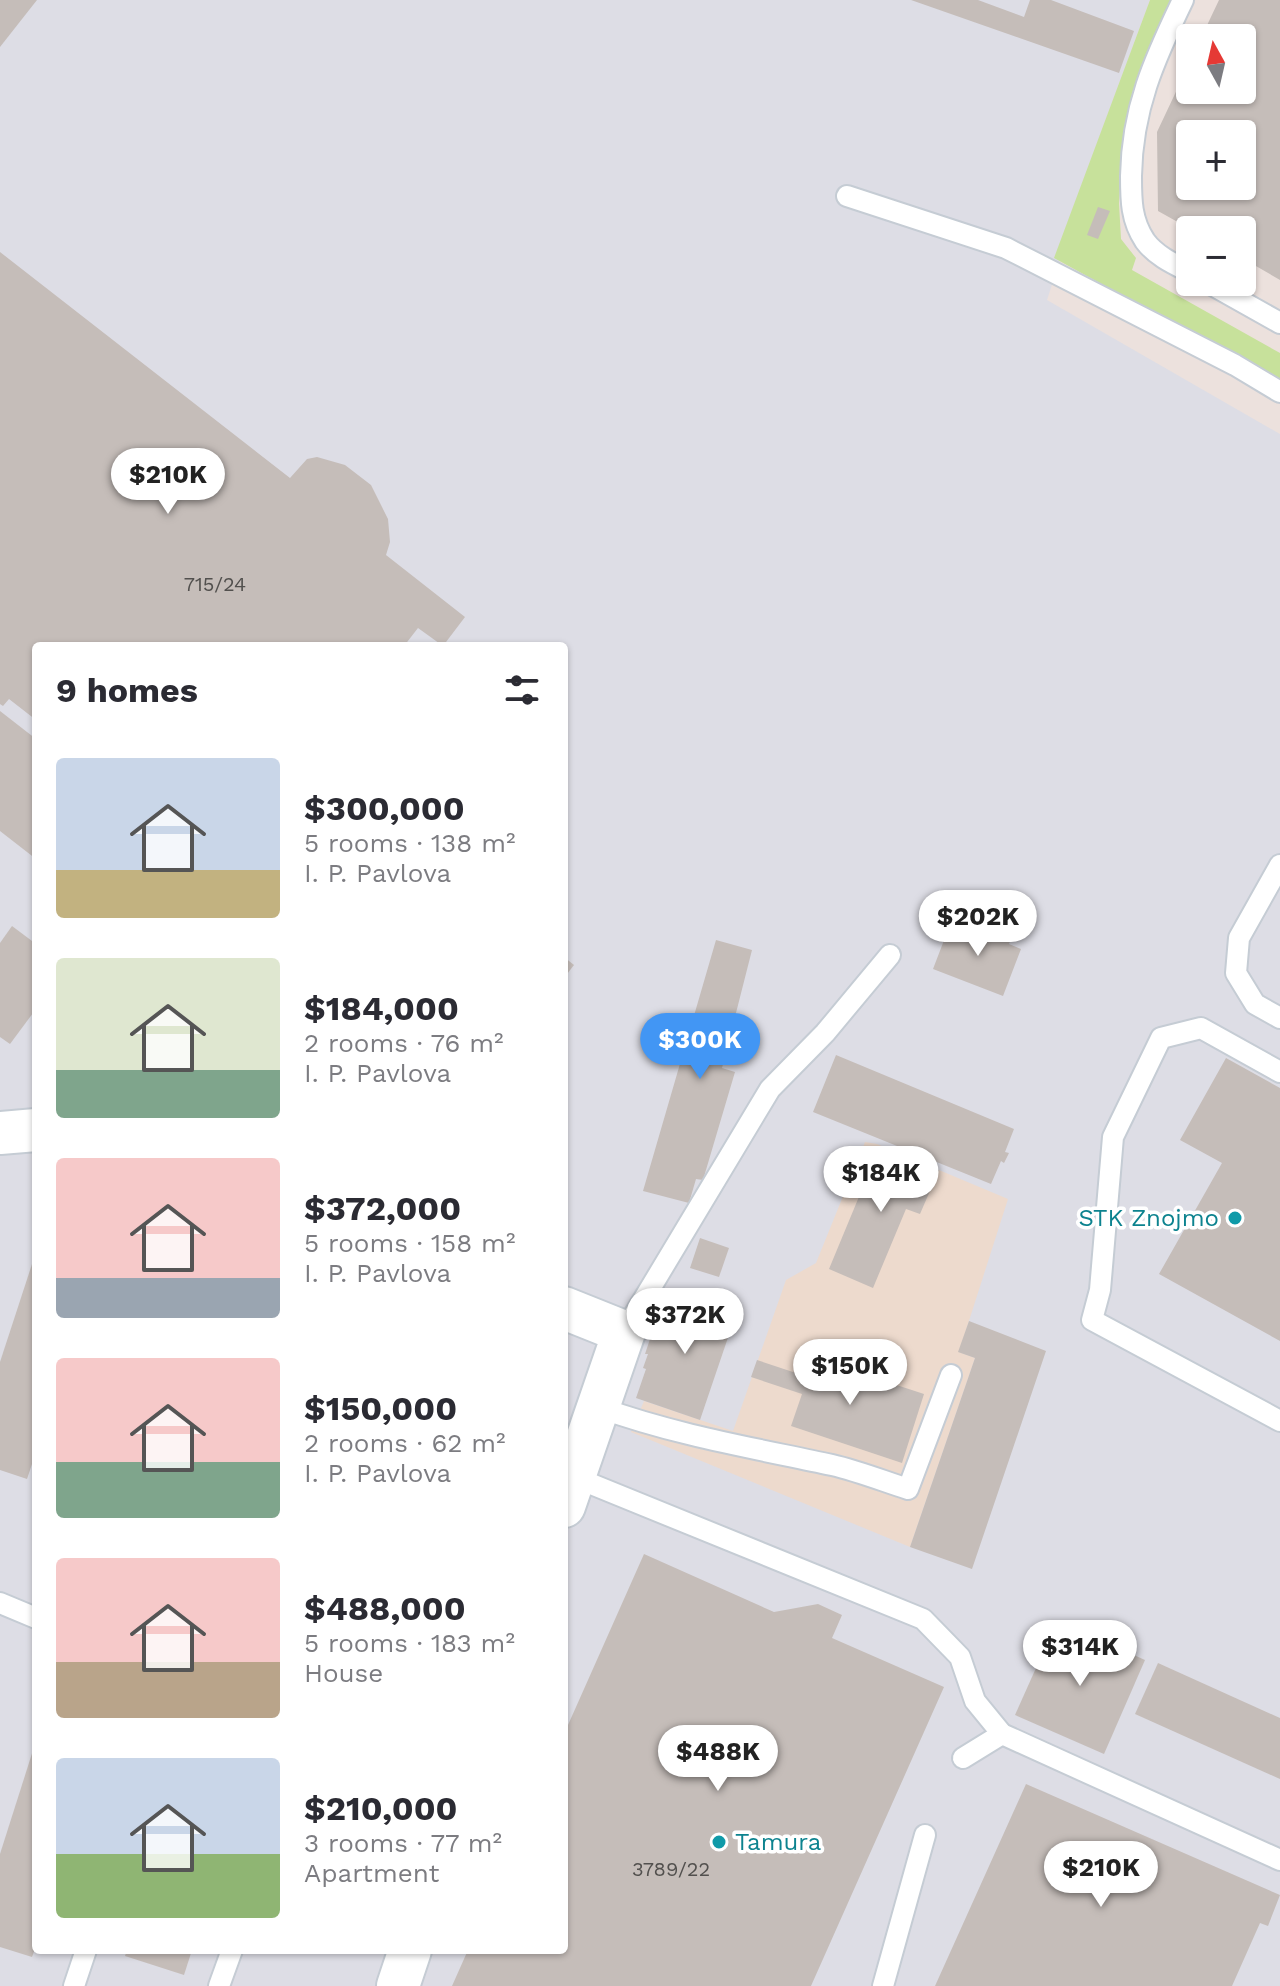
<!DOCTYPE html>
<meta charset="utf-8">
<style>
:root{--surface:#fff;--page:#f7f7f7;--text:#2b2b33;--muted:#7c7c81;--accent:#4296f4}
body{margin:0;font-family:"Work Sans",sans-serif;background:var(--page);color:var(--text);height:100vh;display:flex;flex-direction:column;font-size:30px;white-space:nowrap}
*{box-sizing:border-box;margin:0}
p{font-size:26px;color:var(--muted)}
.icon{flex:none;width:44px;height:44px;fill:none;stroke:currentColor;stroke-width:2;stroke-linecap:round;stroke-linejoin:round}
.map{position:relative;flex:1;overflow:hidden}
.drawer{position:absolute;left:32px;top:642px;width:536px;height:1312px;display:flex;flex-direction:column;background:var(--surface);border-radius:8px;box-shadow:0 2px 6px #0004}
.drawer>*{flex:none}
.needle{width:52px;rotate:352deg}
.fabs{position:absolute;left:1176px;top:24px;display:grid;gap:16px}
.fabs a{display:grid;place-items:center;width:80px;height:80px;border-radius:8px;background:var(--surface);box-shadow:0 2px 6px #0004;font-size:40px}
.price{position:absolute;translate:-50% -68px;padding:0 18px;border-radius:28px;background:#fff;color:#222;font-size:26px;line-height:52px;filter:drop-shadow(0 2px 4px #0008)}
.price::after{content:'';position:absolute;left:50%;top:48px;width:24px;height:18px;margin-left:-12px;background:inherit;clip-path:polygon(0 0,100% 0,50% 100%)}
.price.active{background:var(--accent);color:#fff}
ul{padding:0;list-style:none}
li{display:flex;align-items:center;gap:24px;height:200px;padding:0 24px}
li span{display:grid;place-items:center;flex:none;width:224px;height:160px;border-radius:8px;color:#555}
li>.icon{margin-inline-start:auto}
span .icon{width:96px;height:96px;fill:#fffc;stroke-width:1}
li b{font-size:34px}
h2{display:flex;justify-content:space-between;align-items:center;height:96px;padding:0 24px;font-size:34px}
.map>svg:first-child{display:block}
.industrial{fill:#dddde5;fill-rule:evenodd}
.education{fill:#eddacd}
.green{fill:#c7e19b}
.building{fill:#c5bdb9;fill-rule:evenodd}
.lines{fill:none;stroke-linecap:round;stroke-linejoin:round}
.service-casing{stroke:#c5ccd4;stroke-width:24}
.minor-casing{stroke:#c5ccd4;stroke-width:46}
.service{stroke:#fff;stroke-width:20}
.minor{stroke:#fff;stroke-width:42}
.culture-dot{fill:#0f9aa8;stroke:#fff;stroke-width:3}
.labels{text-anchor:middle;stroke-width:7;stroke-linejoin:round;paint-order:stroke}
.number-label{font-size:20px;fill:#52504e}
.culture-label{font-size:24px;fill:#0d838f;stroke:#fff;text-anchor:end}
</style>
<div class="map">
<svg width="1280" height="1986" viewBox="0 0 1280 1986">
<rect width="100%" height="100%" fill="#ece1dd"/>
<path class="industrial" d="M0,0h1150l-95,257 5,3 -13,40 233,134v1552h-1280zM36,646h528v1304h-528z"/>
<polygon class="education" points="865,1142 877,1144 1008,1199 959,1352 975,1358 910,1547 631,1432 644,1401 733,1431 786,1280 816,1263"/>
<polygon class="green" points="1150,0 1171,0 1139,83 1123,142 1119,203 1121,239 1136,258 1132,270 1280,353 1280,382 1054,258"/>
<g class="building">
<polygon points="0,0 37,0 0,47"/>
<polygon points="911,0 978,0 1024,17 1030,0 1051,0 1134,31 1119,73"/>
<path d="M1219,0h61v280l-38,-22v-28h-50l-34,-19 -1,-79 33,-70v28h52v-52h-41zM1190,134h52v52h-52z"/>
<polygon points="1098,207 1110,211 1098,239 1087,235"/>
<polygon points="0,252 290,478 307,459 317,457 345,465 371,485 388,519 390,542 386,555 465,617 443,646 418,628 404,646 36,646 36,720 9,699 3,706 0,704"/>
<polygon points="0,711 36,739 36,859 0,831"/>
<polygon points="951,922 999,940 1002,930 1013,934 1009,944 1021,949 1003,996 933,969"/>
<polygon points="12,926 36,944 36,1009 10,1044 0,1037 0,943"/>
<polygon points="716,940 752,950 722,1068 735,1072 703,1180 696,1179 689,1203 643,1191"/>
<polygon points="564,957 574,965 564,978"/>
<polygon points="836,1055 1014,1129 1005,1152 1009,1153 1004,1163 1001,1161 991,1184 813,1112"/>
<polygon points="1226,1058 1280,1088 1280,1341 1159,1274 1222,1163 1180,1140"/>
<polygon points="880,1146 939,1170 920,1214 906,1209 873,1288 829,1269"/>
<polygon points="700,1238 729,1248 719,1277 690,1268"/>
<polygon points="33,1261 36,1262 36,1452 27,1479 0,1470 0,1362"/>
<polygon points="672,1293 736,1314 700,1420 636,1398 646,1369 643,1368 648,1354 645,1354 652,1333 655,1334 659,1320 662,1321"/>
<polygon points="969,1321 1046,1351 972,1569 910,1547 975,1358 958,1352"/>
<polygon points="814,1358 924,1394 902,1463 791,1426 802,1394 751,1377 757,1360 808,1377"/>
<polygon points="644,1554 774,1612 818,1604 842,1615 832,1638 944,1687 811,1986 452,1986 468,1950 564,1950 564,1734"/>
<polygon points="1057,1621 1145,1660 1104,1754 1015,1715"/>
<polygon points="1158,1663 1280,1718 1280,1779 1135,1714"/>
<polygon points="35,1744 36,1946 32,1957 0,1947 0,1854"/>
<polygon points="1026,1784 1280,1895 1268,1926 1260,1923 1232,1986 935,1986"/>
<polygon points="127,1950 192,1950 184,1975 125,1956"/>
</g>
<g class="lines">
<g class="service-casing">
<g id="service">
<path d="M1183,0c-29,60 -51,109 -52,176 0,24 0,44 14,65 11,15 29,23 45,31"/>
<polyline points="847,196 1006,248 1235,365 1280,392"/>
<polyline points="1207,282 1280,323"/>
<polyline points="1280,865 1239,938 1236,973 1255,1004 1280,1018"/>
<polyline points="1280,1072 1201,1028 1161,1038 1113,1137 1100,1290 1092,1320 1280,1421"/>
<polyline points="624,1332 770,1089 825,1033 890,955"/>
<path d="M598,1407c77,28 155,41 234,58 26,6 51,16 76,24l43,-114"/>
<polyline points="574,1477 923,1619 960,1657 975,1701 1002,1734 1280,1860"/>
<polyline points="0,1603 36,1618"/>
<polyline points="963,1758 1002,1734"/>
<polyline points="74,1986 86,1950"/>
<polyline points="219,1986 232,1950"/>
<polyline points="883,1986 925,1835"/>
</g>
</g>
<g class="minor-casing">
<g id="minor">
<polyline points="0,1133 36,1130"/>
<polyline points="564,1308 624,1332 564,1506"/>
<polyline points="398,1986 410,1950"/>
</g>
</g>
<use href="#service" class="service"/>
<use href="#minor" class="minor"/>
</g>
<g class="culture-dot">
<circle cx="1235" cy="1218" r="8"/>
<circle cx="719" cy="1842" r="8"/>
</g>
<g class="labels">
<g class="number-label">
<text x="215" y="591">715/24</text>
<text x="671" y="1876">3789/22</text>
</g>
<g class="culture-label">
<text x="1219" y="1226">STK Znojmo</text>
<text x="735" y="1850" text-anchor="start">Tamura</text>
</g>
</g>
</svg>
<div class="fabs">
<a><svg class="needle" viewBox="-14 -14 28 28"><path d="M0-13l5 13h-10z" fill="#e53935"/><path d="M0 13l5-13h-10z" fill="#7c7c81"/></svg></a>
<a>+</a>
<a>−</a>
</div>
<b class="price" style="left:168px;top:516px">$210K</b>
<b class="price" style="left:978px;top:958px">$202K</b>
<b class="price active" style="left:700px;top:1081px">$300K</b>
<b class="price" style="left:881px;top:1214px">$184K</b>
<b class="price" style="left:685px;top:1356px">$372K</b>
<b class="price" style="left:850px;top:1407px">$150K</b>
<b class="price" style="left:1080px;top:1688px">$314K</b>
<b class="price" style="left:718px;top:1793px">$488K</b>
<b class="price" style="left:1101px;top:1909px">$210K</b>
<section class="drawer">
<h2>9 homes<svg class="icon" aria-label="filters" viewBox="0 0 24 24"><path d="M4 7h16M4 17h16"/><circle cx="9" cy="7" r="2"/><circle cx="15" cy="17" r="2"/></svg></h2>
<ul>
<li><span style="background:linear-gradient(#c9d6e8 70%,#c2b280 0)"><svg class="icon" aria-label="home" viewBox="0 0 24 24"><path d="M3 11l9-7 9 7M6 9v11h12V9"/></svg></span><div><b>$300,000</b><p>5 rooms · 138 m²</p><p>I. P. Pavlova</p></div></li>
<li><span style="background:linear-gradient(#dfe7d0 70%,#7fa58c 0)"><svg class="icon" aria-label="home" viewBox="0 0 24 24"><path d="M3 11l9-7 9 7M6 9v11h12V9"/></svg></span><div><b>$184,000</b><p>2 rooms · 76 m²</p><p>I. P. Pavlova</p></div></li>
<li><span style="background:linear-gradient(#f6c9c9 75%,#9aa5b1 0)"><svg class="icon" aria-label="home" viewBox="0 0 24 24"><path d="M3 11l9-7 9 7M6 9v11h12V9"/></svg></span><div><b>$372,000</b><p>5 rooms · 158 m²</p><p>I. P. Pavlova</p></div></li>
<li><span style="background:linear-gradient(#f6c9c9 65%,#7fa58c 0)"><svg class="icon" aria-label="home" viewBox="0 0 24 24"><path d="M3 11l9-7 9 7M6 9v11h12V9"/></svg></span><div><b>$150,000</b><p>2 rooms · 62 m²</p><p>I. P. Pavlova</p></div></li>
<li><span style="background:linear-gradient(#f6c9c9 65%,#b9a48a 0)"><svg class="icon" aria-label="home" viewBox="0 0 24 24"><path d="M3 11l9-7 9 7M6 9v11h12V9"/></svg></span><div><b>$488,000</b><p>5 rooms · 183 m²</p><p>House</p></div></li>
<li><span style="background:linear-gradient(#c9d6e8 60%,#8fb573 0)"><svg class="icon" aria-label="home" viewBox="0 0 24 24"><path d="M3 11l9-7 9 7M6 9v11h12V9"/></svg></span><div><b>$210,000</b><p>3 rooms · 77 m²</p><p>Apartment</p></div></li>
</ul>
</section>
</div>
